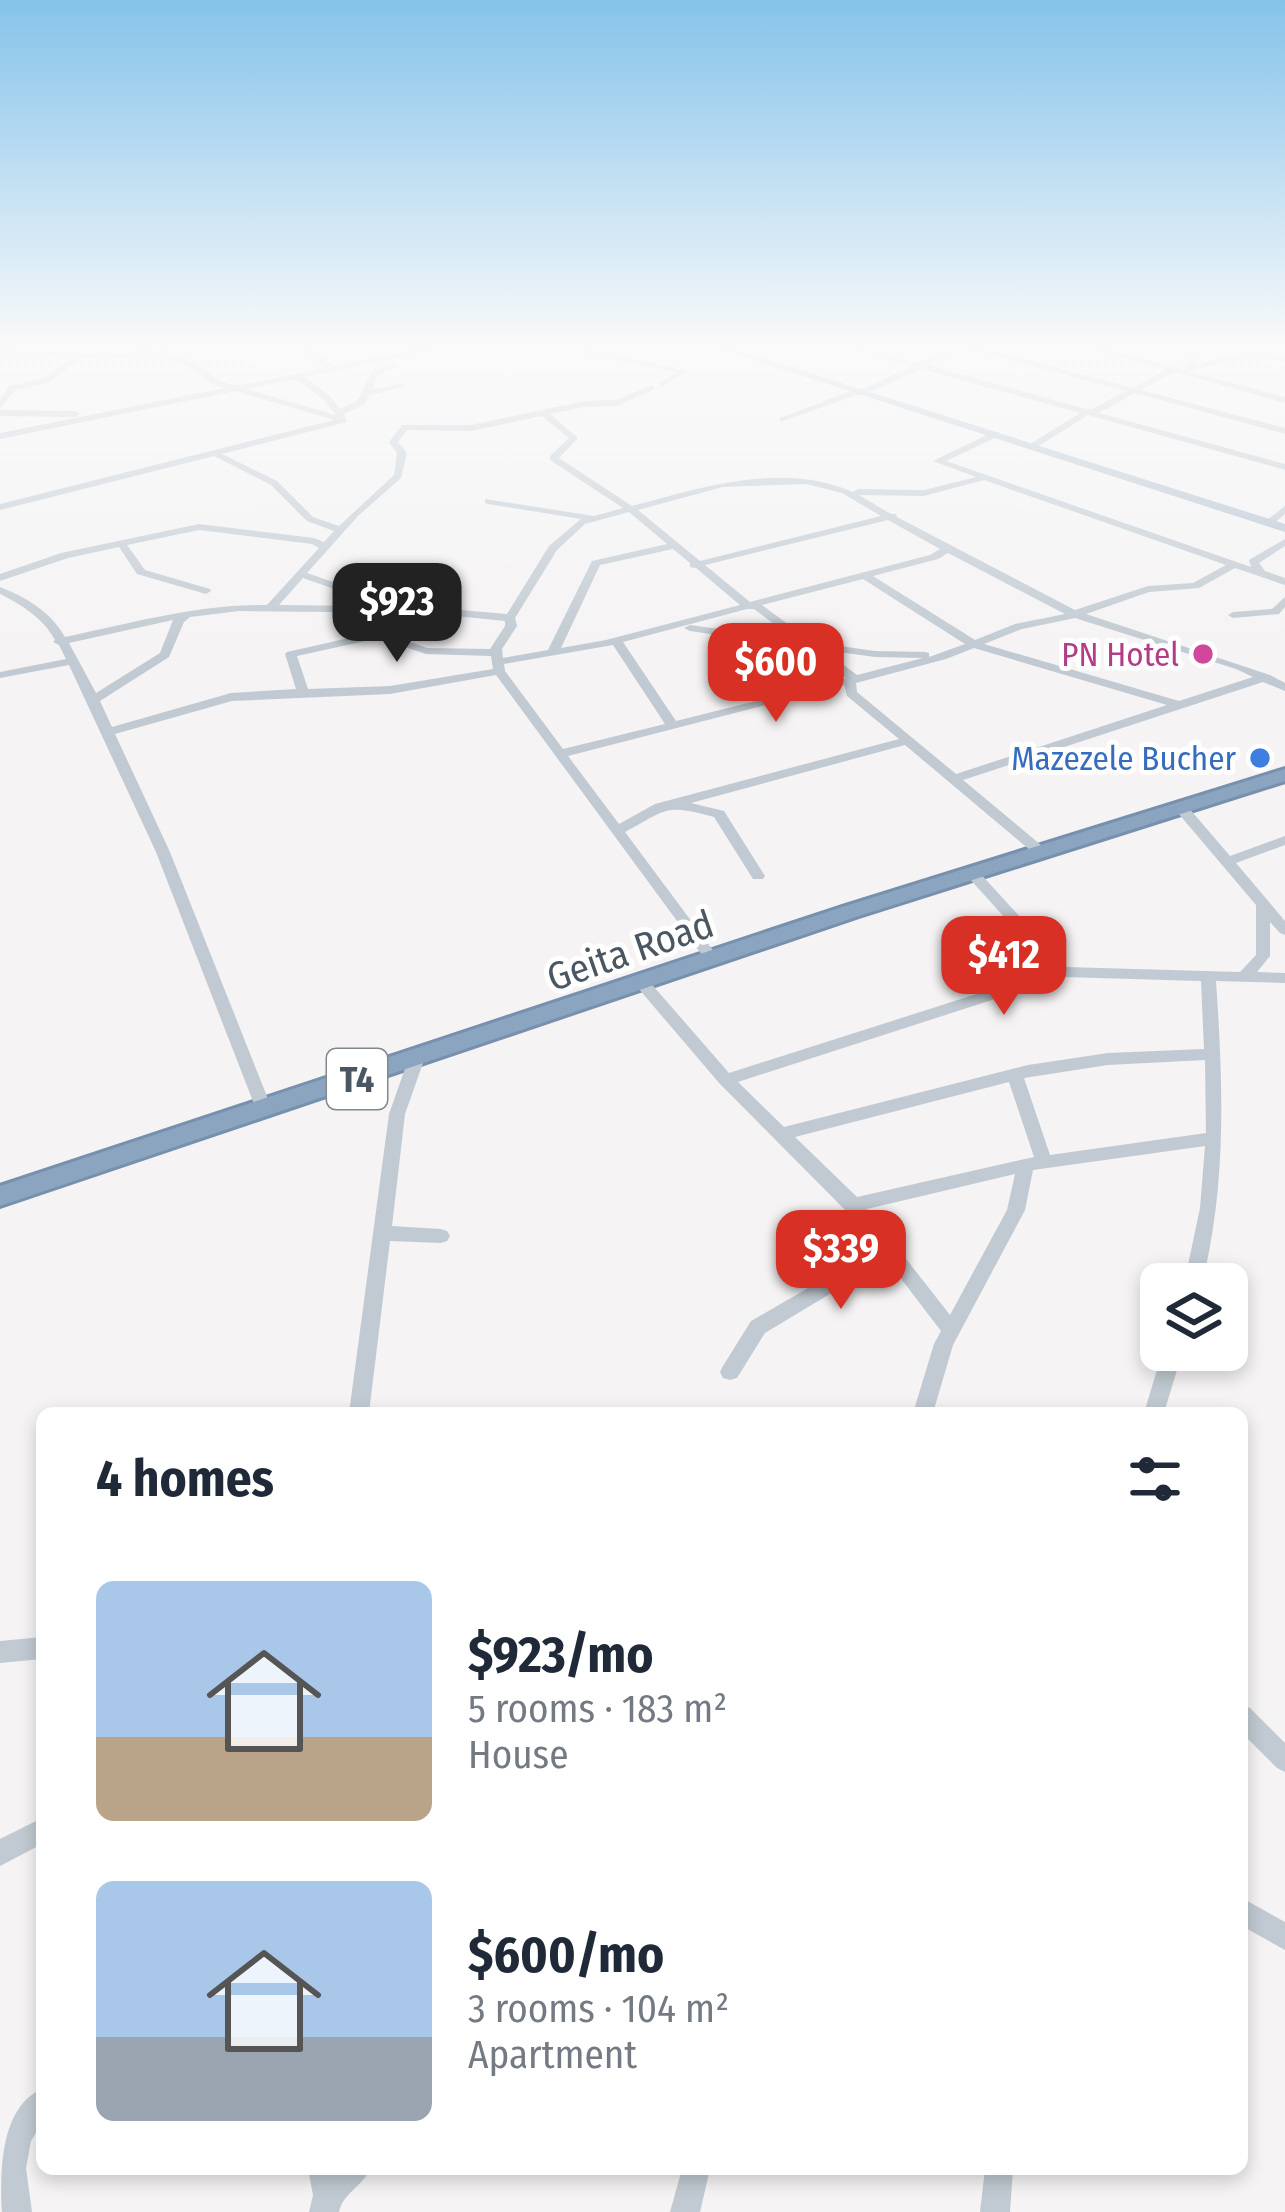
<!DOCTYPE html>
<meta charset="utf-8">
<style>
:root{--surface:#fff;--page:#f6f6f7;--text:#1f2937;--muted:#747a83;--accent:#d93025}
body{margin:0;font-family:"Fira Sans Condensed",sans-serif;background:var(--page);color:var(--text);height:100vh;display:flex;flex-direction:column;font-size:45px;white-space:nowrap}
*{box-sizing:border-box;margin:0}
p{font-size:39px;color:var(--muted)}
.icon{flex:none;width:66px;height:66px;fill:none;stroke:currentColor;stroke-width:2;stroke-linecap:round;stroke-linejoin:round}
.map{position:relative;flex:1;overflow:hidden}
.drawer{position:absolute;left:36px;top:1407px;width:1212px;height:768px;display:flex;flex-direction:column;background:var(--surface);border-radius:18px;box-shadow:0 6px 18px #0003}
.drawer>*{flex:none}
.fabs{position:absolute;left:1140px;top:1263px;display:grid;gap:24px}
.fabs a{display:grid;place-items:center;width:108px;height:108px;border-radius:18px;background:var(--surface);box-shadow:0 6px 18px #0003;font-size:60px}
.price{position:absolute;translate:-50% -102px;padding:0 27px;border-radius:24px;background:var(--accent);color:#fff;font-size:39px;line-height:78px;filter:drop-shadow(0 3px 6px #0008)}
.price::after{content:'';position:absolute;left:50%;top:72px;width:36px;height:27px;margin-left:-18px;background:inherit;clip-path:polygon(0 0,100% 0,50% 100%)}
.price.current{background:#222;color:#fff}
ul{padding:0;list-style:none}
li{display:flex;align-items:center;gap:36px;height:300px;padding:0 60px}
li span{display:grid;place-items:center;flex:none;width:336px;height:240px;border-radius:18px;color:#555}
li>.icon{margin-inline-start:auto}
span .icon{width:144px;height:144px;fill:#fffc;stroke-width:1}
li b{font-size:51px}
h2{display:flex;justify-content:space-between;align-items:center;height:144px;padding:0 60px;font-size:51px}
.map>svg:first-child{display:block}
.lines{fill:none;stroke-linecap:round;stroke-linejoin:round}
.highway-casing{stroke:#7690ad;stroke-width:6}
.minor{fill:#c1cad2;fill-rule:evenodd}
.major{fill:#b3c2d1;fill-rule:evenodd}
.highway{fill:#8ba5c1;fill-rule:evenodd}
.hotel-dot{fill:#d1479c;stroke:#fff;stroke-width:4.5}
.shop-dot{fill:#3f7fe0;stroke:#fff;stroke-width:4.5}
.labels{text-anchor:middle;stroke-width:10;stroke-linejoin:round;paint-order:stroke}
.far-hotel-label{font-size:33px;fill:#b23c85;stroke:#fff;text-anchor:end}
.far-shop-label{font-size:33px;fill:#366cbe;stroke:#fff;text-anchor:end}
.shield{fill:#fff;stroke:#808990;stroke-width:3}
.shield-label{font-size:36px;font-weight:bold;fill:#4a5661}
.street-label{font-size:39px;fill:#4a5661;stroke:#fff}
</style>
<div class="map">
<svg width="1285" height="2212" viewBox="0 0 1285 2212">
<rect width="100%" height="100%" fill="#f5f3f3"/>
<g class="lines">
<g class="highway-casing">
<polygon id="highway" points="1285,769 1285,781 859,916 0,1206 0,1186 845,906"/>
</g>
<g class="minor">
<path d="M131,343h11l14,5 34,-5 -26,8 28,10 28,20 16,5 89,-18 -32,-25h9l32,23 115,-23h15l-159,34 25,19 10,13 18,-9 14,-29 22,-7 4,2 -20,9 -6,14 30,-5 4,2 -37,9 -4,9 -21,10 3,8 -125,32 55,27 36,36 26,9 55,-51 3,-22 -8,-11 13,-17h69l113,-24 32,-1 36,-15 3,4 -38,17 -33,1 -34,7 28,24 -19,20 73,48c70,-19 151,-45 221,-14l5,-3 66,1 52,-13 -43,-16 60,-29h6v4l-53,25 305,106 -2,-7 36,-21v7l-26,17 6,8 20,7v7l-50,-17 -36,20 -50,4 -63,22 184,61 15,8v8l-22,-9 -300,98 84,70 2,3 -7,4 -5,-1 -132,-111 -214,58 33,8 41,65 -2,3h-10l-39,-62c-49,-13 -45,-9 -89,15l93,125 2,3 -7,5 -5,-2 -212,-288 -106,19 -158,7 -117,33 55,118 102,257 -8,6 -8,-6 -100,-257 -87,-187 -69,13v-6l66,-13 -7,-14 -6,-3 2,-2c-12,-22 -33,-35 -55,-46v-7c26,10 51,25 65,50 67,-14 133,-33 202,-32l52,-57 -7,-4 -113,-14 -72,15 18,25 65,19 1,2 -5,3 -69,-20 -18,-27 -51,11 -68,23v-7l61,-21 138,-29 115,14 10,4 10,-11 -27,-10 -36,-36 -57,-29 -214,54v-6l334,-84 -99,-29 -235,48v-6l225,-45 -11,-3 -28,-20 -31,-12 -21,5 -52,-1 -34,26 -33,7 -15,19v-9l9,-14 33,-7 33,-22 -75,-2v-4l134,3 13,-4zM296,379l28,21 12,15 -90,-26zM542,416l27,22 -19,18v4l73,48 -29,8 -109,-17v4l3,1 93,15 -32,27 -42,68 -81,-7 -46,-1 -15,-13 -58,-20 51,-57 43,-38 6,-25 -9,-11 9,-12 64,1zM984,480l242,85 -33,18 -45,3 -73,24 -178,-93 -1,-3h-5l-32,-19 65,1zM806,484l36,9 39,23 -181,45 -62,-51 85,-23zM629,512l38,32 -75,17 -44,89 -45,8 -1,-9 15,-23 -2,-8 42,-68 28,-26zM888,520l52,29 -10,6 -180,47 -45,-37zM673,549l17,14v4l6,1 44,37 -134,35 -45,8 39,-83zM948,553l117,61 -50,10 -40,16 -102,-64 65,-17zM303,578l54,19 10,9 -88,-1zM863,579l102,65 -36,13v-4l-4,-1 -50,-1 -63,-9 -50,-37zM747,609h7l40,30 -104,-14 -6,3 6,3 34,5 14,43 38,17 -100,25 -53,-79zM239,611l187,2 79,8v5l-15,23 -63,-1 -47,-17 -93,21 -2,2 11,35 -65,4 -119,34 -12,-26 69,-44 15,-35 6,-5zM1075,618l161,51 17,8 -74,24 -195,-57 38,-15zM173,620l-13,33 -64,40 -27,-50zM379,638l47,16 65,2 2,13 -103,17 -82,3 -11,-33zM735,638l70,10 3,2 -65,11zM613,645l52,79 -102,25 -58,-78 -1,-7zM974,648l193,57 -211,69 -99,-82 -1,-9 90,-24zM824,650l51,7 48,1 -66,17zM815,655l31,23 -58,14 -41,-17 -2,-8zM844,685l3,11 52,43 -244,65 -36,20 -51,-68z"/>
<polygon points="538,343 553,343 688,371 662,387 659,383 677,372"/>
<path d="M834,343c25,0 65,21 84,19 19,-3 34,-19 54,-19l-1,2 162,43 33,-18 -96,-27h12l103,27 12,-27h8l-10,22 50,-13h13l-21,-9h11l37,14v5c-33,-11 -64,1 -97,9l97,26v6l-111,-31 -33,18 144,38v6l-150,-41 -36,20 186,51v6l-197,-55 -52,33h-6v-4l50,-31 -159,-44 -55,25h-6l-80,28v-4l76,-29h6l51,-23zM964,348l162,43 -34,18h-6l-161,-45z"/>
<polygon points="0,410 76,411 80,414 76,417 0,416"/>
<polygon points="1285,506 1285,514 1272,525 1266,525 1266,521"/>
<polygon points="1285,597 1285,607 1279,614 1233,618 1228,615 1233,612 1272,609"/>
<path d="M1183,806l5,1 42,49 55,-20v9l-49,18 49,58v14l-5,-2 -10,-11v34l-13,16 28,1v10l-69,-2c7,103 11,202 -14,303h-18l16,-76 5,-62 -172,24 -8,40 -72,135 -20,68h-20l21,-69 7,-13 -68,-89 -5,29 -103,62 -28,45 -7,2 -7,-2 -3,-6 3,-6 28,-45 102,-59 3,-41 -136,-137 -82,-96 -3,-4 3,-4h10l81,93 323,-103 -84,-93v-6h10l88,96 174,5 16,-17v-50l-78,-92v-6zM1063,977l138,4 3,68 -96,4 -80,12 -244,62 -46,-45zM1205,1060l1,73 -156,22 -26,-77 84,-13zM1009,1082l25,75 -177,40 -62,-60zM1015,1174l-8,36 -57,105 -83,-106z"/>
<polygon points="416,1054 424,1060 405,1114 392,1226 441,1229 447,1231 450,1236 447,1241 441,1243 390,1241 369,1413 349,1413 389,1114 408,1060"/>
<polygon points="1163,1350 1183,1350 1164,1413 1144,1413"/>
<polygon points="42,1637 42,1659 0,1663 0,1641"/>
<polygon points="1242,1704 1250,1708 1285,1743 1285,1772 1277,1768 1242,1733"/>
<polygon points="42,1818 42,1844 0,1866 0,1839"/>
<polygon points="1242,1898 1285,1922 1285,1950 1242,1926"/>
<path d="M42,2089v34l-11,18 -5,27 6,44h-30c-2,-40 -2,-105 40,-123z"/>
<path d="M308,2169h62c-7,17 -28,25 -31,43h-30l4,-17z"/>
<polygon points="682,2169 710,2169 700,2212 670,2212"/>
<polygon points="985,2169 1013,2169 1010,2212 980,2212"/>
</g>
<polygon class="major" points="701,343 716,343 1285,524 1285,532"/>
<use href="#highway" class="highway"/>
</g>
<linearGradient id="sky" x2="0" y2="1"><stop stop-color="#85c3ea"/><stop offset="0.53" stop-color="#fafafa"/><stop offset="1" stop-color="#fafafa" stop-opacity="0"/></linearGradient>
<rect width="1285" height="653" fill="url(#sky)"/>
<circle class="hotel-dot" cx="1203" cy="654" r="12"/>
<circle class="shop-dot" cx="1260" cy="758" r="12"/>
<g class="labels">
<g class="far-hotel-label">
<text x="1179" y="666">PN Hotel</text>
</g>
<g class="far-shop-label">
<text x="1236" y="770">Mazezele Bucher</text>
</g>
<rect class="shield" x="327" y="1049" width="60" height="60" rx="9"/>
<g class="shield-label">
<text x="357" y="1092">T4</text>
</g>
<g class="street-label">
<text transform="translate(630 950) rotate(-19)" y="14">Geita Road</text>
</g>
</g>
</svg>
<div class="fabs">
<a><svg class="icon" aria-label="layers" viewBox="0 0 24 24"><path d="M12 4l9 5-9 5-9-5zM3 14l9 5 9-5"/></svg></a>
</div>
<b class="price current" style="left:397px;top:665px">$923</b>
<b class="price" style="left:776px;top:725px">$600</b>
<b class="price" style="left:1004px;top:1018px">$412</b>
<b class="price" style="left:841px;top:1312px">$339</b>
<section class="drawer">
<h2>4 homes<svg class="icon" aria-label="filters" viewBox="0 0 24 24"><path d="M4 7h16M4 17h16"/><circle cx="9" cy="7" r="2"/><circle cx="15" cy="17" r="2"/></svg></h2>
<ul>
<li><span style="background:linear-gradient(#a9c7e8 65%,#b9a48a 0)"><svg class="icon" aria-label="home" viewBox="0 0 24 24"><path d="M3 11l9-7 9 7M6 9v11h12V9"/></svg></span><div><b>$923/mo</b><p>5 rooms · 183 m²</p><p>House</p></div></li>
<li><span style="background:linear-gradient(#a9c7e8 65%,#9aa5b1 0)"><svg class="icon" aria-label="home" viewBox="0 0 24 24"><path d="M3 11l9-7 9 7M6 9v11h12V9"/></svg></span><div><b>$600/mo</b><p>3 rooms · 104 m²</p><p>Apartment</p></div></li>
</ul>
</section>
</div>
